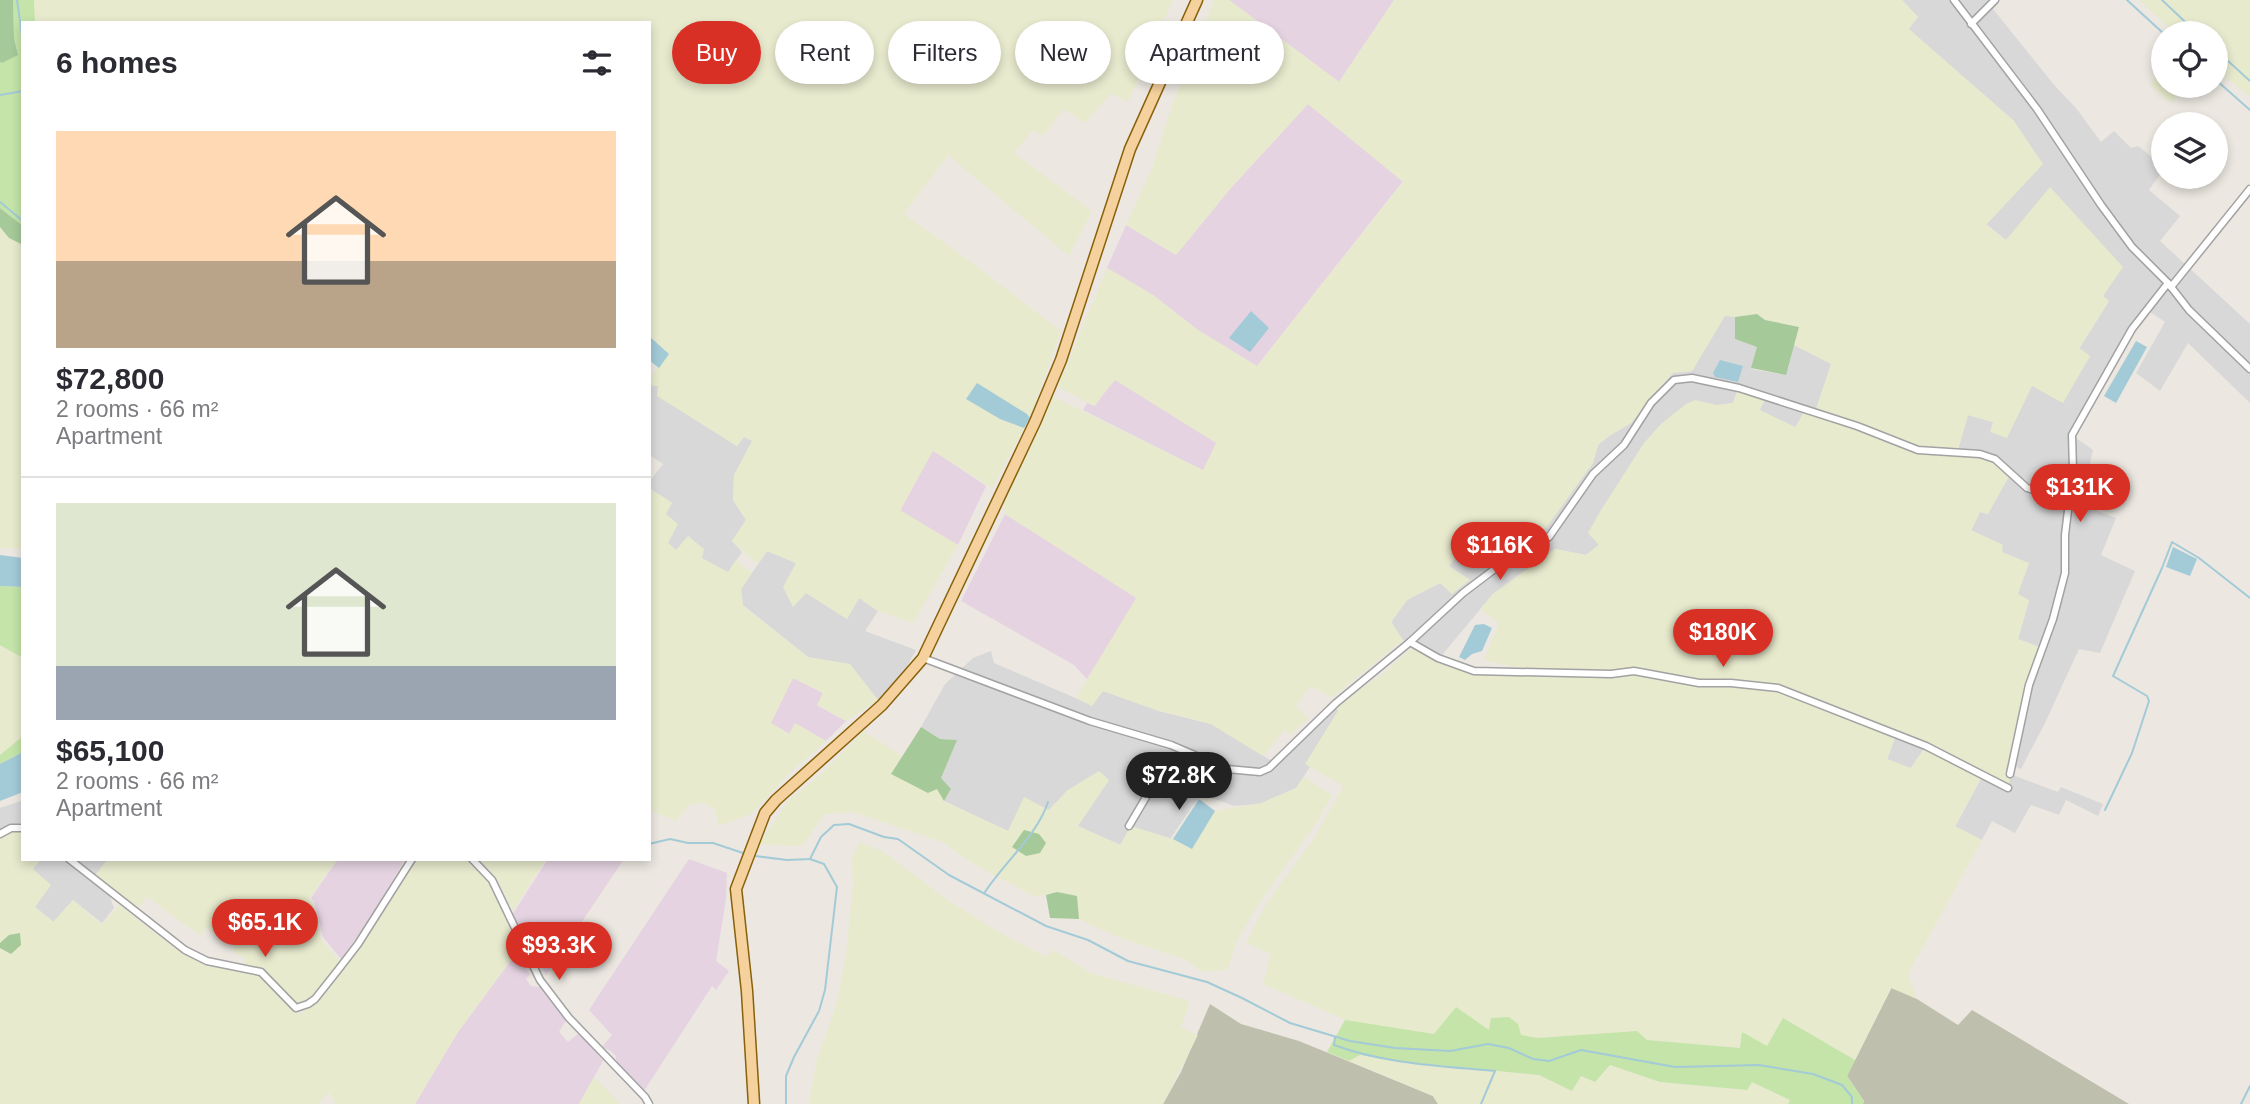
<!DOCTYPE html>
<meta charset="utf-8">
<style>
:root{--surface:#fff;--page:#f2f2f3;--text:#2b2b33;--muted:#7c7c81;--line:#e1e1e2;--accent:#d93025}
body{margin:0;font-family:Helvetica,sans-serif;background:var(--page);color:var(--text);height:100vh;display:flex;flex-direction:column;font-size:26px;white-space:nowrap}
*{box-sizing:border-box;margin:0}
p{font-size:23px;color:var(--muted)}
.icon{flex:none;width:38px;height:38px;fill:none;stroke:currentColor;stroke-width:2;stroke-linecap:round;stroke-linejoin:round}
.map{position:relative;flex:1;overflow:hidden}
.side{position:absolute;left:21px;top:21px;width:630px;height:840px;display:flex;flex-direction:column;background:var(--surface);border-radius:0px;box-shadow:0 4px 10px #0003}
.side>*{flex:none}
.banner{position:absolute;left:672px;top:21px;width:665px;height:63px;display:flex;gap:14px}
.tools{position:absolute;left:2151px;top:21px;display:grid;gap:14px}
.tools a{display:grid;place-items:center;width:77px;height:77px;border-radius:50%;background:var(--surface);box-shadow:0 4px 10px #0003;font-size:35px}
.price{position:absolute;translate:-50% -60px;padding:0 16px;border-radius:24px;background:var(--accent);color:#fff;font-size:23px;line-height:46px;filter:drop-shadow(0 2px 4px #0008)}
.price::after{content:'';position:absolute;left:50%;top:42px;width:21px;height:16px;margin-left:-10px;background:inherit;clip-path:polygon(0 0,100% 0,50% 100%)}
.price.on{background:#222;color:#fff}
ul{padding:0;list-style:none}
li{display:grid;align-content:center;gap:14px;height:371px;padding:0 35px}
li+li{border-top:2px solid var(--line)}
li span{display:grid;place-items:center;height:217px;border-radius:0px;color:#555}
li>.icon{margin-inline-start:auto}
span .icon{width:126px;height:126px;fill:#fffc;stroke-width:1}
li b{font-size:30px}
h2{display:flex;justify-content:space-between;align-items:center;height:84px;padding:0 35px;font-size:30px}
.tag{padding:0 24px;border-radius:32px;background:var(--surface);box-shadow:0 4px 10px #0003;font-size:24px;line-height:63px}
.tag.on{background:var(--accent);color:#fff}
.map>svg:first-child{display:block}
.residential{fill:#d9d8d8}
.industrial{fill:#e5d3e1}
.construction{fill:#bfbfad}
.farmland{fill:#e7eacd;fill-rule:evenodd}
.grass{fill:#c4e4a9}
.forest{fill:#a5c998}
.water{fill:#a3cad7}
.lines{fill:none;stroke-linecap:round;stroke-linejoin:round}
.stream{stroke:#a3cad7;stroke-width:2}
.street-casing{stroke:#a2a2a2;stroke-width:9}
.primary-casing{stroke:#88610a;stroke-width:13}
.street{stroke:#fff;stroke-width:6}
.primary{stroke:#f5d19d;stroke-width:10}
</style>
<div class="map">
<svg width="2250" height="1104" viewBox="0 0 2250 1104">
<rect width="100%" height="100%" fill="#ece8e1"/>
<g class="residential">
<polygon points="1902,0 2000,0 1993,9 2055,86 2076,108 2101,142 2114,131 2131,148 2138,146 2163,166 2163,170 2149,190 2180,216 2160,241 2250,324 2250,403 2188,343 2160,391 2136,373 2165,322 2146,309 2073,436 2093,450 2084,488 2091,492 2090,508 2116,518 2101,555 2135,571 2100,653 2079,649 2045,723 2021,769 2012,765 2029,685 2042,648 2018,639 2029,601 2017,595 2002,552 2002,545 1971,531 1980,512 1989,514 1957,453 1968,415 1993,422 2032,385 2062,402 2090,356 2079,349 2109,301 2006,240 1986,224 2014,121 1908,29 1918,17"/>
<polygon points="1725,315 1735,317 1735,339 1758,347 1751,369 1785,375 1794,345 1832,364 1815,412 1795,428 1759,410 1766,397 1738,388 1733,403 1716,406 1599,545 1586,555 1555,549 1493,594 1437,661 1403,640 1391,622 1407,600 1440,583 1470,580 1449,566 1463,547 1503,526 1528,542 1593,463 1598,445 1609,436 1631,423 1673,373 1692,371"/>
<polygon points="649,385 658,386 658,396 737,446 744,437 753,441 734,475 733,500 746,520 732,541 742,552 728,573 701,558 689,536 676,550 667,542 665,514 672,503 649,488 649,482 663,464 649,455"/>
<polygon points="767,551 796,563 793,606 806,593 847,619 859,598 878,611 865,631 916,650 903,674 878,700 850,665 808,657 743,605 741,589"/>
<polygon points="991,651 994,663 1092,705 1103,691 1159,711 1211,724 1277,764 1336,706 1338,711 1306,764 1310,767 1296,788 1260,804 1234,806 1201,794 1170,839 1131,826 1121,845 1077,826 1109,780 1068,790 1049,810 1008,831 944,801 951,789 940,778 956,740 940,739 921,727 945,684 973,658"/>
<polygon points="1896,735 1926,746 1910,769 1887,760"/>
<polygon points="2010,774 2058,792 2061,787 2103,804 2098,816 2066,800 2059,815 2031,805 2015,833 1992,821 1982,840 1955,827 1983,775 2008,787"/>
<polygon points="21,801 23,828 0,833 0,808"/>
<polygon points="41,859 108,859 93,878 108,891 114,908 102,923 73,900 54,922 35,907 32,869"/>
</g>
<g class="industrial">
<polygon points="1229,0 1394,0 1339,82"/>
<polygon points="1308,104 1403,181 1257,366 1198,330 1153,295 1107,268 1126,225 1176,255 1230,189"/>
<polygon points="1114,379 1217,443 1204,471 1083,410 1087,403 1095,406"/>
<polygon points="933,450 986,486 958,545 900,511"/>
<polygon points="1005,514 1137,598 1087,679 1074,665 961,601"/>
<polygon points="793,678 823,693 818,706 846,721 826,741 796,724 790,734 770,723"/>
<polygon points="338,859 405,859 373,915 341,959 323,937 314,901 311,898"/>
<polygon points="548,859 619,859 622,862 546,975 536,958 541,945 536,941 528,945 512,915"/>
<polygon points="689,859 727,873 726,899 716,961 729,971 716,990 712,986 644,1091 616,1064 616,1056 611,1051 602,1047 612,1035 589,1010"/>
<polygon points="515,955 530,974 526,979 531,986 540,987 566,1020 559,1032 568,1042 579,1033 603,1061 579,1104 415,1104 458,1032"/>
</g>
<g class="construction">
<polygon points="1892,987 1917,999 1958,1025 1972,1010 2129,1104 1863,1104 1864,1101 1847,1076"/>
<polygon points="1210,1004 1241,1024 1299,1041 1433,1096 1438,1104 1163,1104 1181,1072"/>
</g>
<g class="farmland">
<polygon points="34,0 1173,0 1128,102 1112,93 1085,123 1064,109 1043,136 1033,130 1014,153 1092,211 1069,256 948,155 904,214 971,262 1061,331 1030,418 1027,414 1000,419 1024,428 992,488 933,451 900,510 958,545 913,623 878,611 859,598 847,619 806,593 793,607 783,587 796,563 767,551 758,564 732,541 746,520 733,500 734,475 752,441 744,437 737,446 657,396 658,386 649,385 649,379 668,354 649,336 649,23 35,23"/>
<path d="M1214,0h15l110,82 55,-82h508l16,17 -9,12 105,92 29,43 -57,61 20,15 44,-53 73,80 -20,29 6,5 -30,47 11,8 -27,47 -31,-17 -25,52 -17,-6 3,-10 -25,-7 -11,38 38,6 16,14 -23,41 -8,-2 -9,18 32,15 -1,7 27,11 -11,31 11,6 -11,39 24,9 -13,37 -21,103 -25,-13 -28,51 27,14 -74,134 9,25 -26,-11 -36,72 -72,-42 -16,28 -25,-13 -2,15 -94,-8 -9,-9 -100,7 -48,-7 -55,3 -84,-12 -87,-38 8,-30 -25,-11 20,-39 48,-66 29,-52 -38,-22 33,-53 -2,-5 47,-32 30,-27 24,14 35,13 62,-2 -50,-12 15,-37 -19,-14 13,-15 62,-45 31,6 13,-10 -11,-12 13,-23 43,-67 17,-19 25,-20 9,-4 22,5 16,-2 6,-15 27,9 -6,13 35,17 11,-18 9,3 16,-48 -37,-19 5,-18 -35,-7 -7,-6 -22,3 -10,-1 -33,55 -20,2 -41,50 -22,13 -11,9 -5,18 -47,65 -18,14 -25,-15 -40,20 -14,19 21,14 -18,14 -12,-11 -33,17 -16,22 12,18 -71,57 -22,-11 -14,21 13,11 -19,17 -5,-5 -22,26 -52,-32 -52,-13 -56,-20 -11,15 -16,-8 60,-100 -131,-84 -2,-12 49,-106 151,74 13,-27 -101,-63 -21,26 -36,-19 49,-119 46,27 45,35 59,36 146,-184 -95,-78 -78,85 -54,66 -50,-30 27,-59 20,-64zM1896,735l30,11 -15,22 -24,-9z"/>
<polygon points="2139,0 2250,0 2250,97 2216,69 2216,33 2175,33"/>
<polygon points="2163,68 2163,86 2187,86 2171,103 2150,85"/>
<polygon points="0,227 9,238 23,245 23,549 0,548"/>
<polygon points="649,488 672,503 666,514 678,524 668,543 676,550 688,536 704,549 702,558 728,572 736,560 752,573 741,589 743,606 808,657 850,664 878,700 846,721 817,705 823,693 793,678 771,723 789,734 795,723 826,741 789,773 752,814 718,826 715,810 705,803 690,804 676,821 649,810"/>
<polygon points="0,645 23,658 23,736 0,755"/>
<polygon points="863,731 902,756 891,774 937,789 944,801 1008,831 1024,797 1049,810 1068,790 1099,771 1109,780 1078,826 1120,845 1131,826 1173,839 1192,848 1215,811 1261,803 1296,788 1304,777 1332,795 1319,819 1260,902 1237,941 1227,970 1203,972 1186,960 1115,936 1079,919 1077,896 1057,892 1036,897 980,868 942,842 853,812 825,814 802,846 759,844 789,800 824,772"/>
<polygon points="23,828 23,859 41,859 33,869 51,885 35,907 53,922 73,900 102,925 119,905 174,948 206,966 258,974 299,1015 318,1000 361,947 416,859 466,859 490,883 519,949 458,1032 415,1104 335,1104 329,1091 319,1104 0,1104 0,834"/>
<polygon points="859,842 884,852 946,899 997,931 1046,957 1054,950 1091,973 1190,1001 1181,1027 1198,1035 1163,1104 811,1104 809,1102 817,1059 836,1006 846,955 853,885 852,859"/>
<polygon points="108,859 337,859 309,899 313,904 320,938 340,962 315,996 303,1004 296,1004 262,969 244,965 246,959 233,952 236,946 206,928 201,936 147,897 137,909 93,878"/>
<polygon points="478,859 546,859 513,911 497,879"/>
<polygon points="1360,1055 1414,1063 1539,1075 1572,1091 1581,1076 1610,1065 1660,1082 1700,1086 1747,1090 1752,1082 1790,1100 1788,1104 1438,1104 1433,1096 1349,1061"/>
<polygon points="594,1077 620,1104 579,1104"/>
</g>
<g class="grass">
<polygon points="13,0 34,0 35,23 23,23 23,226 0,208 0,62 2,63 18,54 14,38"/>
<polygon points="0,586 23,587 23,658 0,645"/>
<polygon points="23,736 23,752 0,764 0,755"/>
<polygon points="1456,1007 1489,1030 1491,1018 1509,1017 1518,1024 1521,1035 1537,1038 1637,1031 1647,1040 1740,1048 1742,1032 1767,1046 1783,1018 1855,1060 1847,1076 1864,1101 1863,1104 1788,1104 1790,1100 1752,1082 1747,1090 1660,1082 1610,1065 1595,1082 1581,1076 1572,1091 1539,1075 1414,1063 1360,1055 1349,1061 1327,1052 1345,1020 1434,1034"/>
</g>
<g class="forest">
<polygon points="0,0 13,0 14,38 18,55 2,63 0,62"/>
<polygon points="0,208 23,226 23,245 9,238 0,227"/>
<polygon points="1757,314 1765,320 1799,327 1786,375 1751,368 1757,347 1735,339 1735,317"/>
<polygon points="921,727 940,739 957,740 941,778 951,789 944,801 937,789 928,793 891,774"/>
<polygon points="1024,830 1039,834 1046,843 1040,853 1026,856 1012,847"/>
<polygon points="1057,892 1077,896 1079,919 1050,918 1046,895"/>
<polygon points="20,933 21,945 11,954 0,948 0,943 9,935"/>
</g>
<g class="water">
<polygon points="1251,311 1269,328 1250,352 1229,338"/>
<polygon points="649,336 669,354 659,368 649,360"/>
<polygon points="2136,341 2147,347 2116,403 2104,396"/>
<polygon points="1720,360 1743,366 1738,382 1715,377 1713,373"/>
<polygon points="977,383 1027,414 1030,418 1024,428 1000,419 966,399"/>
<polygon points="2173,547 2197,559 2190,576 2166,567"/>
<polygon points="0,555 23,558 23,587 0,586"/>
<polygon points="1484,624 1492,628 1482,651 1472,654 1465,660 1459,657 1475,625"/>
<polygon points="23,752 23,792 0,801 0,764"/>
<polygon points="1199,799 1215,811 1192,849 1173,839"/>
</g>
<g class="lines">
<g class="stream">
<polyline points="17,0 23,42"/>
<polyline points="2127,0 2163,33"/>
<polyline points="2162,0 2197,33"/>
<polyline points="2216,50 2250,81"/>
<polyline points="2216,80 2250,110"/>
<polyline points="0,95 23,91"/>
<polyline points="0,202 23,221"/>
<polyline points="2105,810 2132,753 2149,701 2147,696 2113,676 2162,568 2172,542 2199,558 2250,598"/>
<polyline points="649,844 670,839 688,843 713,843 746,854"/>
<polyline points="755,856 787,860 810,859 821,837 834,825 849,824 884,837 898,839 949,875 1046,926 1088,940 1128,961 1207,982 1242,998 1290,1023 1350,1041 1395,1048 1450,1051 1488,1044 1509,1048 1533,1059 1549,1061 1581,1050 1675,1067 1759,1065 1813,1074 1842,1085 1852,1097 1852,1104"/>
<path d="M985,892c19,-29 53,-58 63,-90"/>
<path d="M1335,1037l-1,8c51,19 107,21 161,26l-14,33"/>
<polyline points="786,1104 786,1076 794,1057 819,1011 825,990 837,887 824,864 810,859"/>
<polyline points="2241,1104 2250,1086"/>
</g>
<g class="street-casing">
<g id="street">
<polyline points="1954,0 2037,109 2101,205 2132,247 2168,283 2189,310 2250,369"/>
<polyline points="1971,24 1995,0"/>
<polyline points="2171,287 2250,189"/>
<polyline points="1410,642 1438,658 1474,671 1611,674 1634,671 1699,683 1731,683 1778,688 1926,746 2008,788"/>
<polyline points="923,658 1090,721 1171,745 1227,769 1260,772 1269,768 1336,703 1410,642 1463,593 1496,568 1549,537 1593,474 1624,445 1651,403 1674,380 1692,378 1739,388 1857,426 1918,450 1980,454 1995,459 2027,488 2070,501"/>
<polyline points="2010,774 2029,685 2053,619 2065,573 2065,535 2073,470 2072,435 2132,329 2168,283"/>
<polyline points="1129,826 1152,787 1157,786 1182,799 1197,771 1208,761"/>
<polyline points="0,834 11,828 23,828"/>
<polyline points="69,859 185,950 207,961 261,972 296,1008 308,1004 315,999 338,970 358,944 412,859"/>
<polyline points="472,859 492,880 540,980 569,1018 645,1097 649,1104"/>
</g>
</g>
<g class="primary-casing">
<polyline id="primary" points="754,1104 747,991 736,889 765,813 776,800 882,705 923,658 1035,422 1061,360 1130,149 1197,0"/>
</g>
<use href="#street" class="street"/>
<use href="#primary" class="primary"/>
</g>
</svg>
<div class="tools">
<a><svg class="icon" aria-label="locate" viewBox="0 0 24 24"><circle cx="12" cy="12" r="6"/><path d="M12 2v4M12 18v4M2 12h4M18 12h4"/></svg></a>
<a><svg class="icon" aria-label="layers" viewBox="0 0 24 24"><path d="M12 4l9 5-9 5-9-5zM3 14l9 5 9-5"/></svg></a>
</div>
<b class="price" style="left:2080px;top:524px">$131K</b>
<b class="price" style="left:1500px;top:582px">$116K</b>
<b class="price" style="left:1723px;top:669px">$180K</b>
<b class="price on" style="left:1179px;top:812px">$72.8K</b>
<b class="price" style="left:265px;top:959px">$65.1K</b>
<b class="price" style="left:559px;top:982px">$93.3K</b>
<div class="banner">
<a class="tag on">Buy</a>
<a class="tag">Rent</a>
<a class="tag">Filters</a>
<a class="tag">New</a>
<a class="tag">Apartment</a>
</div>
<section class="side">
<h2>6 homes<svg class="icon" aria-label="filters" viewBox="0 0 24 24"><path d="M4 7h16M4 17h16"/><circle cx="9" cy="7" r="2"/><circle cx="15" cy="17" r="2"/></svg></h2>
<ul>
<li><span style="background:linear-gradient(#ffd9b3 60%,#b9a48a 0)"><svg class="icon" aria-label="home" viewBox="0 0 24 24"><path d="M3 11l9-7 9 7M6 9v11h12V9"/></svg></span><div><b>$72,800</b><p>2 rooms · 66 m²</p><p>Apartment</p></div></li>
<li><span style="background:linear-gradient(#dfe7d0 75%,#9aa5b1 0)"><svg class="icon" aria-label="home" viewBox="0 0 24 24"><path d="M3 11l9-7 9 7M6 9v11h12V9"/></svg></span><div><b>$65,100</b><p>2 rooms · 66 m²</p><p>Apartment</p></div></li>
</ul>
</section>
</div>
